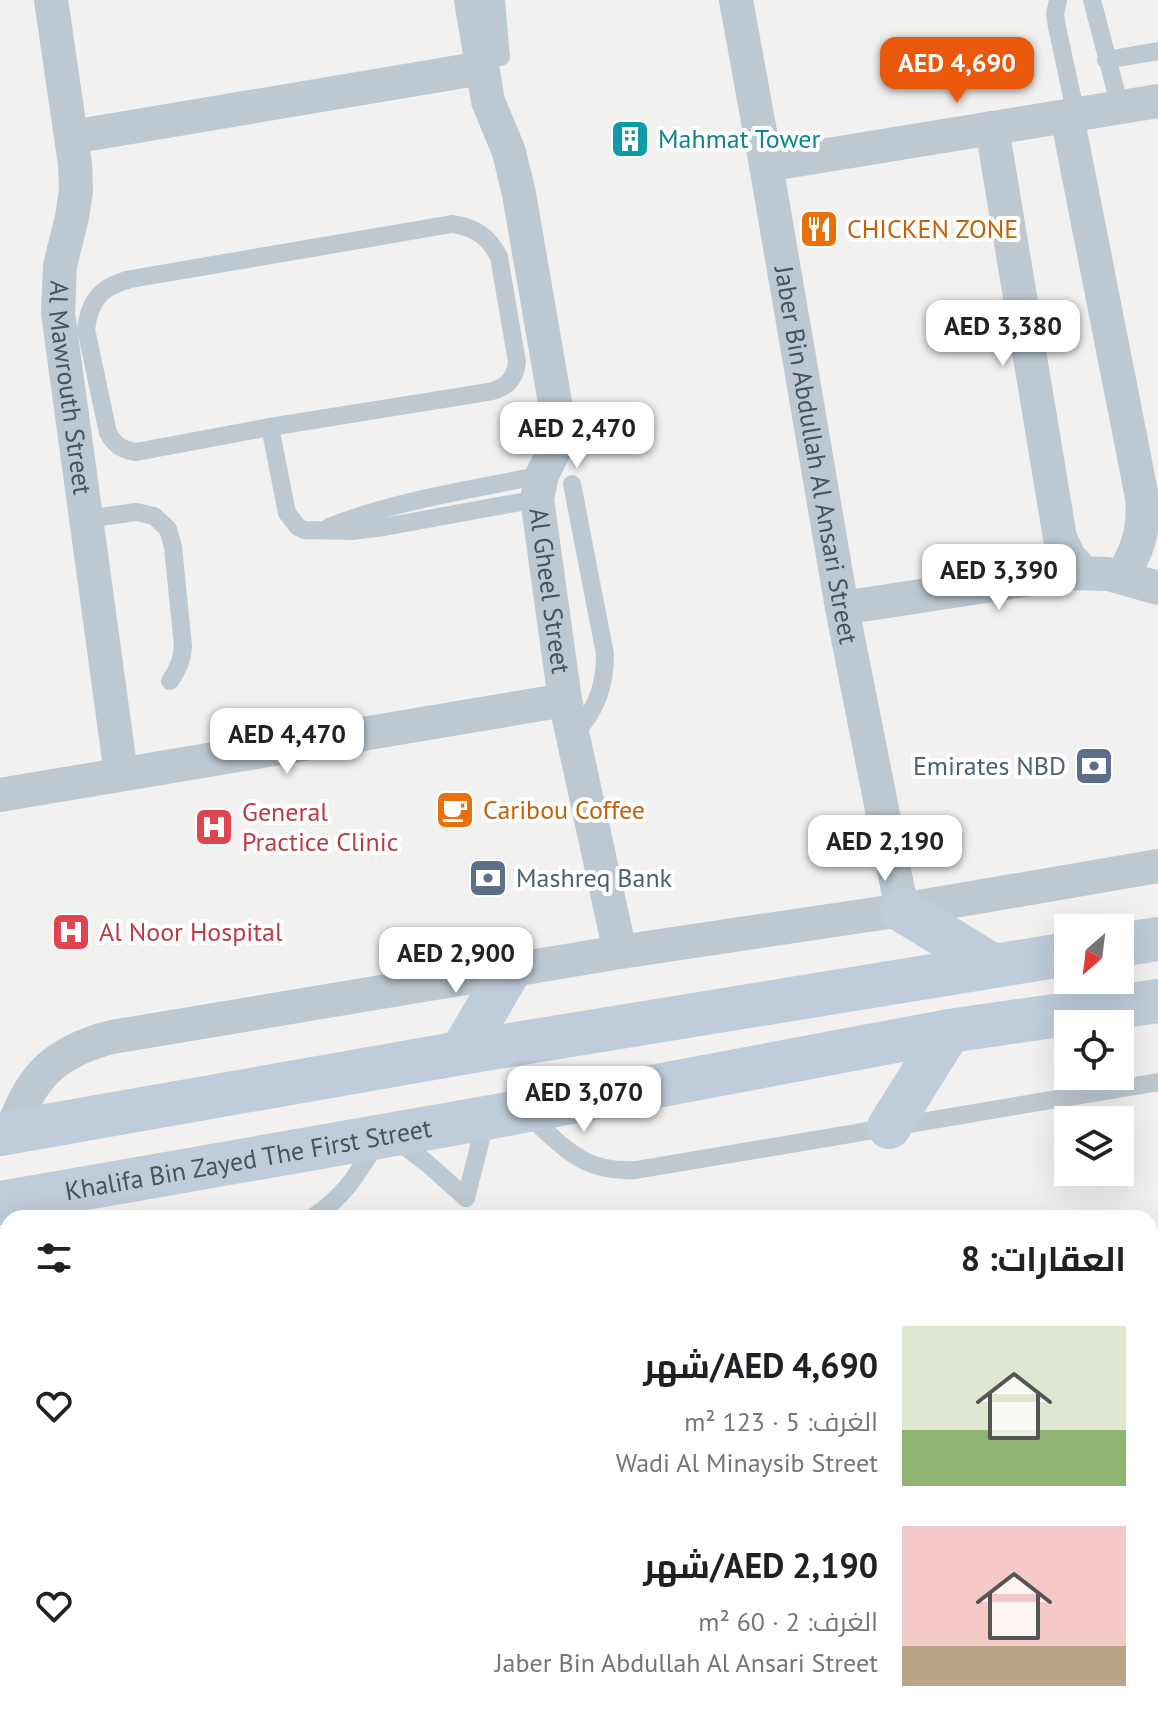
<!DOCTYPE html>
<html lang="ar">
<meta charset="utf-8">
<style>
:root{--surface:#fff;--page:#f2f2f2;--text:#202124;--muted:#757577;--accent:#ea580c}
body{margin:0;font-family:"PT Sans",Cairo,sans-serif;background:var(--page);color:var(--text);direction:rtl;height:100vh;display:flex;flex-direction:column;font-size:30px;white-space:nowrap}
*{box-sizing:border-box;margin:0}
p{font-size:26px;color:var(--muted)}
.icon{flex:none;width:44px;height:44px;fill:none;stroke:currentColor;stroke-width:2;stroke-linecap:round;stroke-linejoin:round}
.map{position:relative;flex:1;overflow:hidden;direction:ltr}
.sheet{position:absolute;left:0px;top:1210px;width:1158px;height:512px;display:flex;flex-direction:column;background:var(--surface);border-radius:24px 24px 0 0;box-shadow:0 8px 32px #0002;direction:rtl}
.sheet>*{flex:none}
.needle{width:52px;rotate:208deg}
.buttons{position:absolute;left:1054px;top:914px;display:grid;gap:16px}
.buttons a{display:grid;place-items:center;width:80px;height:80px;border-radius:0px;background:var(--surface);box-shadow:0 8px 32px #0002;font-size:40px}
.price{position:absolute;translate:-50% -68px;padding:0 18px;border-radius:16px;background:#fff;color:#222;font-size:26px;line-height:52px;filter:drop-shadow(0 2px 4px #0008)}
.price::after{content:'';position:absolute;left:50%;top:48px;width:24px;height:18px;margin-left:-12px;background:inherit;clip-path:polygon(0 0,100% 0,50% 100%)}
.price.selected{background:var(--accent);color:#fff}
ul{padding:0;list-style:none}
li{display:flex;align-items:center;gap:24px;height:200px;padding:0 32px}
li span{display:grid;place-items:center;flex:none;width:224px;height:160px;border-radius:0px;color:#555}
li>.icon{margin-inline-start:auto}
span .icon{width:96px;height:96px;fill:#fffc;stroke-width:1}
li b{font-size:34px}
h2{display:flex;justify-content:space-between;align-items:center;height:96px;padding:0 32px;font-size:34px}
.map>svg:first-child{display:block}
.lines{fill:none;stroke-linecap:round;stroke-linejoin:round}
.service{stroke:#bdc8d1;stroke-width:18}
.minor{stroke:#bdc8d1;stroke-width:34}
.secondary{stroke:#bfccd9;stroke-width:44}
.labels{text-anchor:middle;stroke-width:8;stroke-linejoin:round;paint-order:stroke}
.culture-label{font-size:26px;fill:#0d838f;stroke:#fff;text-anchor:start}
.food-label{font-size:26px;fill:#c56008;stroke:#fff;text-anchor:start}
.street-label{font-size:26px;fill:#465460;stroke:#fff}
.service-label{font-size:26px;fill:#4e5e75;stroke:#fff;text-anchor:end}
.health-label{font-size:26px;fill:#be3a42;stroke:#fff;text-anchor:start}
</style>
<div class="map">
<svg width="1158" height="1722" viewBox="0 0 1158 1722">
<rect width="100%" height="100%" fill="#f3f0f0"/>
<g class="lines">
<g class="service">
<polyline points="496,0 501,57"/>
<polyline points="1058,0 1055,14 1057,27 1076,115"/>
<polyline points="1092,0 1120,107"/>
<polyline points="1106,60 1158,51"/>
<path d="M452,224c23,3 37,13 47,33l18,105c-2,18 -12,27 -29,30l-218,35 -134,25c-14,-2 -21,-7 -28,-19l-22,-104c4,-30 16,-43 45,-50z"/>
<polyline points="270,427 287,513 298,527 304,530 351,531 384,527 537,499"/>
<path d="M572,484l33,170c0,33 -9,57 -32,81"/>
<path d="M86,519l50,-7 18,4 14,13 5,18 10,99c-1,14 -5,23 -13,35"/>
<path d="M329,527c68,-27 141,-37 213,-52"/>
<path d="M528,1115c37,33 55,58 108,55l522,-88"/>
<polyline points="394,1138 428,1164 466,1198"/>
<polyline points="466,1198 486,1119"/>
<path d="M312,1218c34,-23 44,-42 65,-76"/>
<polyline points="0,1280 8,1279"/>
<polyline points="1150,1689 1158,1687"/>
</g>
<g class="minor">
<path id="s1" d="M51,0l24,164 1,26 -4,27 -12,49 -2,47 63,461"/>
<path id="s2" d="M471,0l17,101 21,51 10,42 38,220 1,29 -16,32 -5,24 28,201 55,252"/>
<path id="s3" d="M736,0l30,165 76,443 60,302"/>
<path d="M1067,116l75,381c3,31 -4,55 -21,80"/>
<polyline points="992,128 1060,538 1069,557 1083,572"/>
<polyline points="72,137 482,68"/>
<polyline points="766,165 1158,101"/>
<polyline points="842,608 1071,573 1108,574 1158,588"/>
<polyline points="0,795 565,700"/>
<path d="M12,1132c17,-55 44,-81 100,-95l508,-85 282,-42 256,-44"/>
<polyline points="1150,1579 1158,1578"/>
</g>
<g class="secondary">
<polyline points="902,910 993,966"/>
<polyline points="1120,945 1158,939"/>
<polyline points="461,1053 509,971"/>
<polyline points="889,1127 949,1031"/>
<polyline points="0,1134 461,1053 1068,954"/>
<path id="s4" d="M0,1203l486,-85 463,-87 209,-30"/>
</g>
</g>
<defs>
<g id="building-square" transform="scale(2)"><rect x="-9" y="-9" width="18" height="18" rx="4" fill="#0f9aa8" stroke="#fff"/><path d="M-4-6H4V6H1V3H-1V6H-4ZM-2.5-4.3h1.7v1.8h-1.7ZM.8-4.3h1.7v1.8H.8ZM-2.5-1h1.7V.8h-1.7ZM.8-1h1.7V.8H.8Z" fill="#fff"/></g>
<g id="restaurant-square" transform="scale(2)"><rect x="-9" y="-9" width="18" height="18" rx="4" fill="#e8710a" stroke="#fff"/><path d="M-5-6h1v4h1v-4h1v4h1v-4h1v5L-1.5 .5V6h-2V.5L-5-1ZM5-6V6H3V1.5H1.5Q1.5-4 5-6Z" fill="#fff"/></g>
<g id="bank-square" transform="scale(2)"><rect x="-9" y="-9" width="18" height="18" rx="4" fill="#5c6f8a" stroke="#fff"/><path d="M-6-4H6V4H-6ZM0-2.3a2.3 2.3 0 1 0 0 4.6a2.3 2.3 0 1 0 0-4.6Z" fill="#fff"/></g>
<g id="cafe-square" transform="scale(2)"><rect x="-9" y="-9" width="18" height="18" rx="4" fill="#e8710a" stroke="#fff"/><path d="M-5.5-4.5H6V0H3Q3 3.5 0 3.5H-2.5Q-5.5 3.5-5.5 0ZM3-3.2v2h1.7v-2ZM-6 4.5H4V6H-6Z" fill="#fff"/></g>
<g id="hospital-square" transform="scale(2)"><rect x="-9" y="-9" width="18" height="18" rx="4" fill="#e0444e" stroke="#fff"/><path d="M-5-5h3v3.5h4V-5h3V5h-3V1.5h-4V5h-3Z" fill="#fff"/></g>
</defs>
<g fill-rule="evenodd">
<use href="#building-square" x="630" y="139"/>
<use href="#restaurant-square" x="819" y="229"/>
<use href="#bank-square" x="1094" y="766"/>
<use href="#cafe-square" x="455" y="810"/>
<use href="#hospital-square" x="214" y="827"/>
<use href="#bank-square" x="488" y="878"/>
<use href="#hospital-square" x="71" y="932"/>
</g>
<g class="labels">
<g class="culture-label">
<text x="658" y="148">Mahmat Tower</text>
</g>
<g class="food-label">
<text x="847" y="238">CHICKEN ZONE</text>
<text x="483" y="819">Caribou Coffee</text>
</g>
<g class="street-label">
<text dy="9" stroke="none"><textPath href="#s1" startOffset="392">Al Mawrouth Street</textPath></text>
<text dy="9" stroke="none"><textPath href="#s3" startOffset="462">Jaber Bin Abdullah Al Ansari Street</textPath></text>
<text dy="9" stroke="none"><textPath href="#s2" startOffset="606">Al Gheel Street</textPath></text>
<text dy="9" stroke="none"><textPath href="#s4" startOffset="252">Khalifa Bin Zayed The First Street</textPath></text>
</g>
<g class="service-label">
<text x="1066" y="775">Emirates NBD</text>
<text x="516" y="887" text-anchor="start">Mashreq Bank</text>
</g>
<g class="health-label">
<text x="242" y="821">General<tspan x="242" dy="30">Practice Clinic</tspan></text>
<text x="99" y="941">Al Noor Hospital</text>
</g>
</g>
</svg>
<div class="buttons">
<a><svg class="needle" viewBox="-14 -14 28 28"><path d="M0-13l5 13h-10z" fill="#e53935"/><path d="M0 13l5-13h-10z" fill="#757577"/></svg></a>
<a><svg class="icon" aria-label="locate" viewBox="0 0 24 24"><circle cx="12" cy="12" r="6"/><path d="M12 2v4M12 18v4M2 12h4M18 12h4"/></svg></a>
<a><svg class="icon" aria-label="layers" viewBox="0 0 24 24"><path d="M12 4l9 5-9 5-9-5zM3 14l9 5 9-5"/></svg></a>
</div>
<b class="price selected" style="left:957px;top:105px">AED 4,690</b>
<b class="price" style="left:1003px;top:368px">AED 3,380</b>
<b class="price" style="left:577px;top:470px">AED 2,470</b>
<b class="price" style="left:999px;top:612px">AED 3,390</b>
<b class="price" style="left:287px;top:776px">AED 4,470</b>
<b class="price" style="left:885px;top:883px">AED 2,190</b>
<b class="price" style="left:456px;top:995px">AED 2,900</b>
<b class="price" style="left:584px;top:1134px">AED 3,070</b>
<section class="sheet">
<h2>العقارات: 8<svg class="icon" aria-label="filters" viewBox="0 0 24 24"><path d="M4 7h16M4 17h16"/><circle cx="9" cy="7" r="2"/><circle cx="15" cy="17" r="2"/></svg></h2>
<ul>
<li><span style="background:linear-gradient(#dfe7d0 65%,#8fb573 0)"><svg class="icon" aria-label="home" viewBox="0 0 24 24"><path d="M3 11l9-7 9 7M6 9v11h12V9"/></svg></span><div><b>AED 4,690/شهر</b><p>الغرف: 5 · 123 m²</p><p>Wadi Al Minaysib Street</p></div><svg class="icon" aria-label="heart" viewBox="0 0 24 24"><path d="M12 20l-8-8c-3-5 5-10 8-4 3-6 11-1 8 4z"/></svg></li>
<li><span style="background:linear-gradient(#f6c9c9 75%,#b9a48a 0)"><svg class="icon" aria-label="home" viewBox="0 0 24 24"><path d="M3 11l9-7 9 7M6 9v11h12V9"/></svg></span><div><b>AED 2,190/شهر</b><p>الغرف: 2 · 60 m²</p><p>Jaber Bin Abdullah Al Ansari Street</p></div><svg class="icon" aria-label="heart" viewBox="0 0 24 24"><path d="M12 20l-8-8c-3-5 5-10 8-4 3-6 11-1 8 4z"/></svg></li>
</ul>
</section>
</div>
